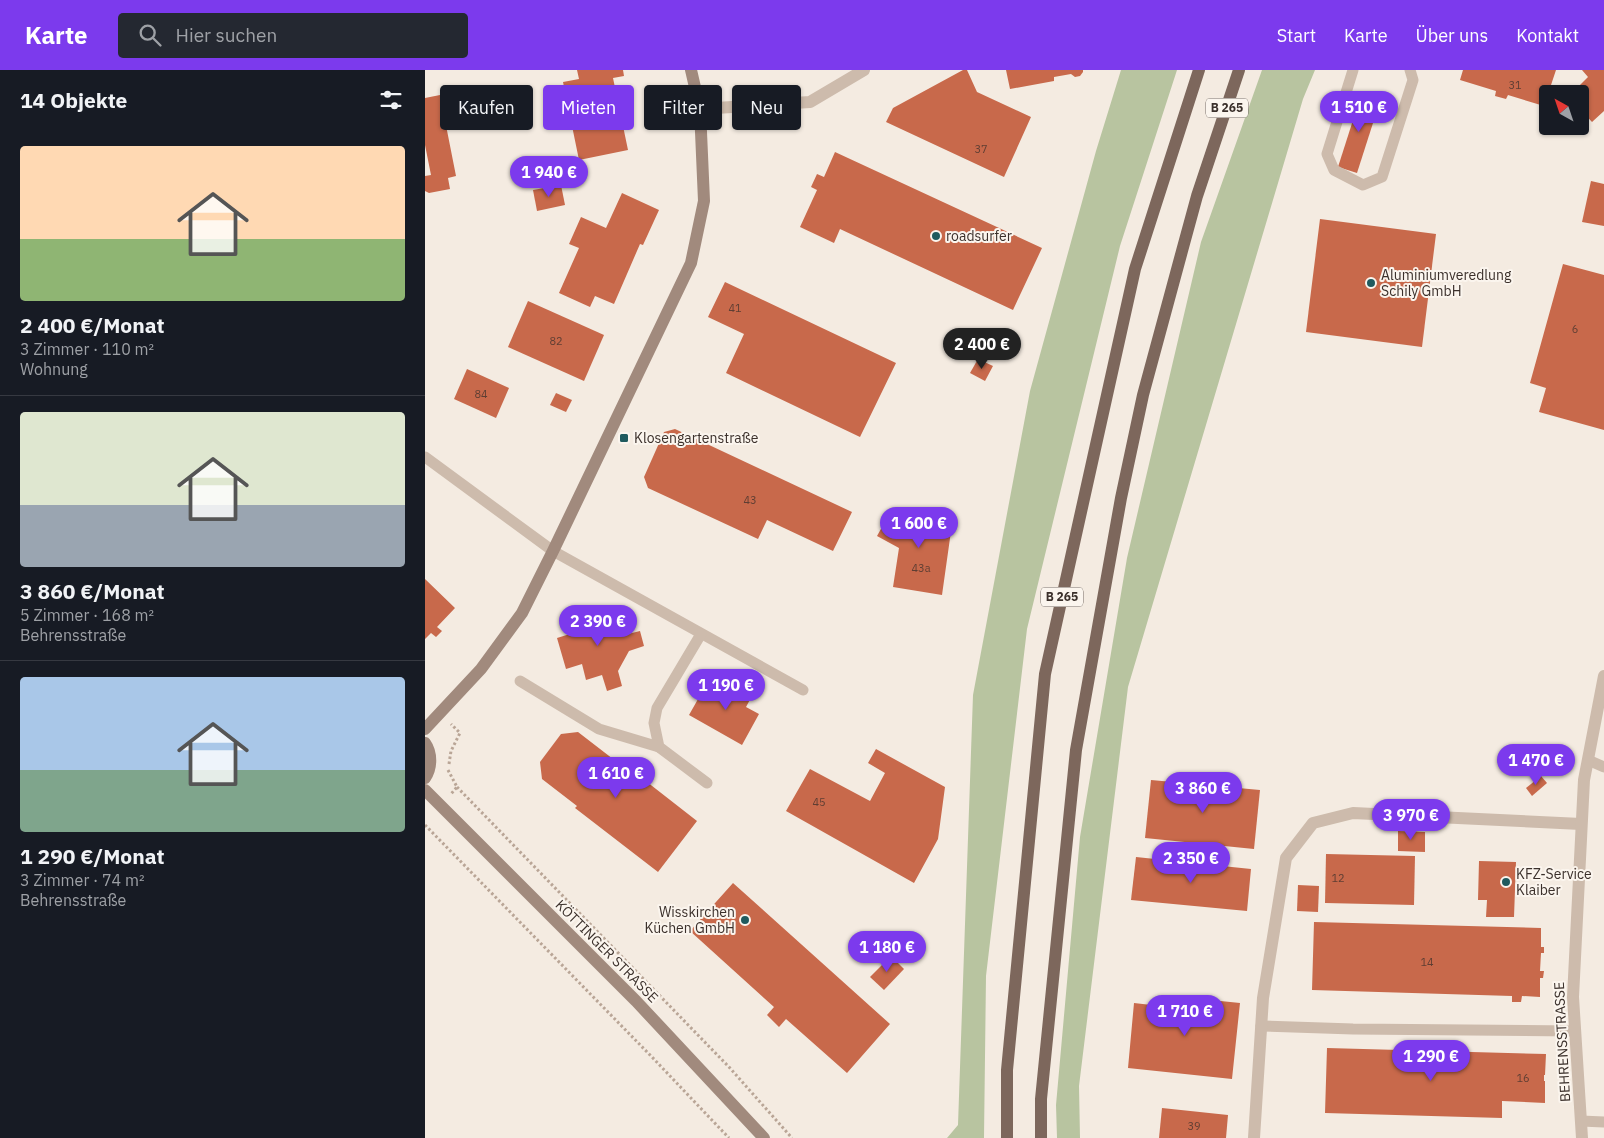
<!DOCTYPE html>
<html lang="de">
<meta charset="utf-8">
<style>
:root{--surface:#171b24;--page:#242831;--text:#f1f3f6;--muted:#9ea1a6;--line:#363941;--accent:#7c3aed}
body{margin:0;font-family:"IBM Plex Sans",sans-serif;background:var(--page);color:var(--text);height:100vh;display:flex;flex-direction:column;font-size:19px;white-space:nowrap}
*{box-sizing:border-box;margin:0}
p{font-size:16px;color:var(--muted)}
.icon{flex:none;width:28px;height:28px;fill:none;stroke:currentColor;stroke-width:2;stroke-linecap:round;stroke-linejoin:round}
.map{position:relative;flex:1;overflow:hidden}
.side{display:flex;flex-direction:column;background:var(--surface);width:425px}
.side>*{flex:none}
.banner{position:absolute;left:15px;top:15px;width:475px;height:45px;display:flex;gap:10px}
.needle{width:32px;rotate:320deg}
.fabs{position:absolute;left:1114px;top:15px;display:grid;gap:10px}
.fabs a{display:grid;place-items:center;width:50px;height:50px;border-radius:5px;background:var(--surface);box-shadow:0 1px 4px #0004;font-size:25px}
.price{position:absolute;translate:-50% -42px;padding:0 11px;border-radius:18px;background:var(--accent);color:#fff;font-size:16px;line-height:32px;filter:drop-shadow(0 1px 2px #0008)}
.price::after{content:'';position:absolute;left:50%;top:30px;width:15px;height:11px;margin-left:-8px;background:inherit;clip-path:polygon(0 0,100% 0,50% 100%)}
.price.active{background:#222;color:#fff}
ul{padding:0;list-style:none}
li{display:grid;align-content:center;gap:10px;height:265px;padding:0 20px}
li+li{border-top:1px solid var(--line)}
li span{display:grid;place-items:center;height:155px;border-radius:5px;color:#555}
li>.icon{margin-inline-start:auto}
span .icon{width:90px;height:90px;fill:#fffc;stroke-width:1}
li b{font-size:21px}
h2{display:flex;justify-content:space-between;align-items:center;height:60px;padding:0 20px;font-size:21px}
.chip{padding:0 18px;border-radius:5px;background:var(--surface);box-shadow:0 1px 4px #0004;font-size:18px;line-height:45px}
.chip.active{background:var(--accent);color:#fff}
header{display:flex;align-items:center;gap:30px;box-sizing:border-box;height:70px;padding:0 25px;background:var(--accent);color:#fff}
header strong{font-size:24px}
nav{display:flex;gap:28px;margin-inline-start:auto;font-size:18px}
.search{width:350px;height:45px;background:var(--page);display:flex;align-items:center;gap:12px;box-sizing:border-box;padding:0 18px;border-radius:5px;color:var(--muted);font-size:19px}
main{display:flex;flex:1;min-height:0}
.map>svg:first-child{display:block}
.green{fill:#b8c4a0}
.building{fill:#c8694b}
.lines{fill:none;stroke-linecap:round;stroke-linejoin:round}
.path{stroke:#b9a596;stroke-width:3;stroke-dasharray:2.5 2.5;stroke-linecap:butt}
.lane{stroke:#cdbbac;stroke-width:11}
.street{stroke:#cdbbac;stroke-width:12}
.secondary{stroke:#a18a7d;stroke-width:12}
.primary{stroke:#7d675c;stroke-width:12}
.poi-dot{fill:#1f5a5e;stroke:#fbf5ee;stroke-width:2}
.labels{text-anchor:middle;stroke-width:4;stroke-linejoin:round;paint-order:stroke}
.number-label{font-size:11px;fill:#5e3e33}
.shield{fill:#fbf5ee;stroke:#756b66;stroke-width:1}
.shield-label{font-size:12px;font-weight:bold;fill:#3b302b}
.poi-label{font-size:14px;fill:#3b302b;stroke:#fbf5ee;text-anchor:start}
.street-label{font-size:14px;fill:#3b302b;stroke:#fbf5ee}
</style>
<header>
<strong>Karte</strong>
<div class="search"><svg class="icon" aria-label="search" viewBox="0 0 24 24"><circle cx="10" cy="10" r="6"/><path d="M15 15l6 6"/></svg>Hier suchen</div>
<nav><a>Start</a><a>Karte</a><a>Über uns</a><a>Kontakt</a></nav>
</header>
<main>
<section class="side">
<h2>14 Objekte<svg class="icon" aria-label="filters" viewBox="0 0 24 24"><path d="M4 7h16M4 17h16"/><circle cx="9" cy="7" r="2"/><circle cx="15" cy="17" r="2"/></svg></h2>
<ul>
<li><span style="background:linear-gradient(#ffd9b3 60%,#8fb573 0)"><svg class="icon" aria-label="home" viewBox="0 0 24 24"><path d="M3 11l9-7 9 7M6 9v11h12V9"/></svg></span><div><b>2 400 €/Monat</b><p>3 Zimmer · 110 m²</p><p>Wohnung</p></div></li>
<li><span style="background:linear-gradient(#dfe7d0 60%,#9aa5b1 0)"><svg class="icon" aria-label="home" viewBox="0 0 24 24"><path d="M3 11l9-7 9 7M6 9v11h12V9"/></svg></span><div><b>3 860 €/Monat</b><p>5 Zimmer · 168 m²</p><p>Behrensstraße</p></div></li>
<li><span style="background:linear-gradient(#a9c7e8 60%,#7fa58c 0)"><svg class="icon" aria-label="home" viewBox="0 0 24 24"><path d="M3 11l9-7 9 7M6 9v11h12V9"/></svg></span><div><b>1 290 €/Monat</b><p>3 Zimmer · 74 m²</p><p>Behrensstraße</p></div></li>
</ul>
</section>
<div class="map">
<svg width="1179" height="1068" viewBox="0 0 1179 1068">
<rect width="100%" height="100%" fill="#f4ebe1"/>
<g class="green">
<polygon points="696,0 752,0 695,176 602,559 561,906 559,1068 522,1068 533,1055 548,625 605,321 671,81"/>
<polygon points="837,0 890,0 878,29 703,617 654,1016 655,1068 632,1068 631,1035 655,767 702,488 776,172"/>
</g>
<g class="building">
<polygon points="152,0 198,0 199,6 188,8 203,80 154,90 138,12 154,9"/>
<polygon points="538,0 542,0 552,22 606,47 579,107 461,52 468,38"/>
<polygon points="581,0 658,0 658,2 655,6 650,7 646,4 629,7 629,11 585,19"/>
<polygon points="1038,0 1131,0 1119,36 1083,25 1081,29 1070,26 1071,21 1035,10"/>
<polygon points="1157,0 1179,0 1179,41 1167,52 1155,39 1155,24 1146,24 1163,7"/>
<polygon points="34,22 37,42 28,43 24,24"/>
<polygon points="937,22 956,28 932,103 913,97"/>
<polygon points="15,25 31,106 23,108 25,119 4,123 0,121 0,106 6,105 0,75 0,28"/>
<polygon points="410,82 617,178 588,240 415,159 409,173 375,157 392,120 386,117 392,104 399,107"/>
<polygon points="1166,111 1179,114 1179,156 1157,152"/>
<polygon points="136,115 140,135 112,141 108,120"/>
<polygon points="197,123 234,140 218,175 215,174 189,234 170,226 165,237 134,223 154,178 144,174 156,147 181,158"/>
<polygon points="895,149 1011,164 997,277 881,262"/>
<polygon points="1138,194 1179,205 1179,360 1114,342 1121,318 1105,313"/>
<polygon points="300,212 471,293 435,367 301,303 319,264 283,247"/>
<polygon points="103,231 179,265 159,311 83,277"/>
<polygon points="553,289 568,296 560,311 545,303"/>
<polygon points="42,299 84,318 71,348 29,329"/>
<polygon points="131,323 147,330 141,342 125,335"/>
<polygon points="250,359 427,442 408,481 342,450 333,469 223,418 219,407 239,362"/>
<polygon points="480,440 528,447 517,525 468,517 474,478 452,466 466,441 478,447"/>
<polygon points="0,509 30,538 12,557 17,561 11,567 6,563 0,569"/>
<polygon points="175,538 179,554 195,549 199,565 215,561 219,576 204,581 193,601 197,616 182,621 177,605 161,610 157,594 141,599 132,568 148,563 144,547"/>
<polygon points="301,608 328,624 321,637 334,644 317,675 264,645 281,615 294,622"/>
<polygon points="153,662 188,689 190,687 272,751 233,802 150,738 152,736 117,709 115,692 136,664"/>
<polygon points="451,679 520,717 513,769 489,813 361,741 385,699 445,731 460,703 443,693"/>
<polygon points="1116,706 1122,713 1107,726 1101,718"/>
<polygon points="726,710 835,720 829,779 720,768"/>
<polygon points="973,761 1000,762 1000,782 973,781"/>
<polygon points="901,784 990,786 989,835 900,833"/>
<polygon points="711,787 826,799 822,841 706,830"/>
<polygon points="1054,791 1091,792 1089,847 1061,847 1062,830 1053,830"/>
<polygon points="308,813 465,954 422,1003 361,949 354,957 342,945 349,937 265,861"/>
<polygon points="873,815 894,816 893,842 872,841"/>
<polygon points="889,852 1116,858 1116,877 1119,877 1119,883 1116,883 1115,901 1119,901 1118,908 1115,908 1115,927 1097,926 1096,932 1087,932 1087,926 887,920"/>
<polygon points="466,886 479,899 459,920 445,907"/>
<polygon points="737,925 815,933 807,1009 703,998 709,933 735,936"/>
<polygon points="902,978 1121,984 1120,1005 1119,1005 1119,1011 1120,1011 1120,1033 1077,1031 1077,1048 900,1043"/>
<polygon points="737,1038 803,1045 801,1068 734,1068"/>
</g>
<g class="lines">
<g class="path">
<polyline points="24,694 26,681 35,663 26,654"/>
<polyline points="23,700 32,717 26,724"/>
<polyline points="32,717 304,997 367,1068"/>
<polyline points="0,755 226,986 304,1068"/>
</g>
<g class="lane">
<polyline points="928,0 902,84 909,100 938,115 957,107 988,10 985,0"/>
<polyline points="0,387 128,481 378,620"/>
<polyline points="276,564 232,638 229,653 234,677 282,713"/>
<polyline points="95,611 174,659 234,677"/>
<polyline points="1163,690 1179,697"/>
<polyline points="836,956 928,959 1150,961"/>
<polyline points="1156,1051 1179,1052"/>
</g>
<g class="street">
<polyline points="275,39 385,32 439,0"/>
<polyline points="829,1068 838,928 861,788 888,753 928,743 1156,754"/>
<polyline points="1157,1068 1148,927 1159,710 1179,606"/>
</g>
<g class="secondary">
<polyline points="0,659 56,599 97,543 128,481 266,193 279,131 275,39 266,0"/>
<path d="M0,673c7,10 7,25 0,35"/>
<polyline points="0,720 211,931 339,1068"/>
</g>
<g class="primary">
<polyline points="582,1068 582,1000 620,604 710,199 774,0"/>
<polyline points="616,1068 616,1029 651,680 696,428 718,325 757,181 772,126 814,0"/>
</g>
</g>
<g class="poi-dot">
<circle cx="511" cy="166" r="5"/>
<circle cx="946" cy="213" r="5"/>
<rect x="194" y="363" width="10" height="10" rx="2.5"/>
<circle cx="1081" cy="812" r="5"/>
<circle cx="320" cy="850" r="5"/>
</g>
<g class="labels">
<g class="number-label">
<text x="1090" y="19">31</text>
<text x="556" y="83">37</text>
<text x="310" y="242">41</text>
<text x="1150" y="263">6</text>
<text x="131" y="275">82</text>
<text x="56" y="328">84</text>
<text x="325" y="434">43</text>
<text x="496" y="502">43a</text>
<text x="394" y="736">45</text>
<text x="913" y="812">12</text>
<text x="1002" y="896">14</text>
<text x="1098" y="1012">16</text>
<text x="769" y="1060">39</text>
</g>
<g class="shield">
<rect x="781" y="28.5" width="42" height="19" rx="4"/>
<rect x="616" y="517.5" width="42" height="19" rx="4"/>
</g>
<g class="shield-label">
<text x="802" y="42">B 265</text>
<text x="637" y="531">B 265</text>
</g>
<g class="poi-label">
<text x="521" y="171">roadsurfer</text>
<text x="956" y="210">Aluminiumveredlung<tspan x="956" dy="16">Schily GmbH</tspan></text>
<text x="209" y="373">Klosengartenstraße</text>
<text x="1091" y="809">KFZ-Service<tspan x="1091" dy="16">Klaiber</tspan></text>
<text x="310" y="847" text-anchor="end">Wisskirchen<tspan x="310" dy="16">Küchen GmbH</tspan></text>
</g>
<g class="street-label">
<text transform="translate(182 881) rotate(45)" y="5">KÖTTINGER STRASSE</text>
<text transform="translate(1137 972) rotate(-93)" y="5">BEHRENSSTRASSE</text>
</g>
</g>
</svg>
<div class="fabs">
<a><svg class="needle" viewBox="-14 -14 28 28"><path d="M0-13l5 13h-10z" fill="#e53935"/><path d="M0 13l5-13h-10z" fill="#9ea1a6"/></svg></a>
</div>
<b class="price" style="left:934px;top:63px">1 510 €</b>
<b class="price" style="left:124px;top:128px">1 940 €</b>
<b class="price active" style="left:557px;top:300px">2 400 €</b>
<b class="price" style="left:494px;top:479px">1 600 €</b>
<b class="price" style="left:173px;top:577px">2 390 €</b>
<b class="price" style="left:301px;top:641px">1 190 €</b>
<b class="price" style="left:1111px;top:716px">1 470 €</b>
<b class="price" style="left:191px;top:729px">1 610 €</b>
<b class="price" style="left:778px;top:744px">3 860 €</b>
<b class="price" style="left:986px;top:771px">3 970 €</b>
<b class="price" style="left:766px;top:814px">2 350 €</b>
<b class="price" style="left:462px;top:903px">1 180 €</b>
<b class="price" style="left:760px;top:967px">1 710 €</b>
<b class="price" style="left:1006px;top:1012px">1 290 €</b>
<div class="banner">
<a class="chip">Kaufen</a>
<a class="chip active">Mieten</a>
<a class="chip">Filter</a>
<a class="chip">Neu</a>
</div>
</div>
</main>
